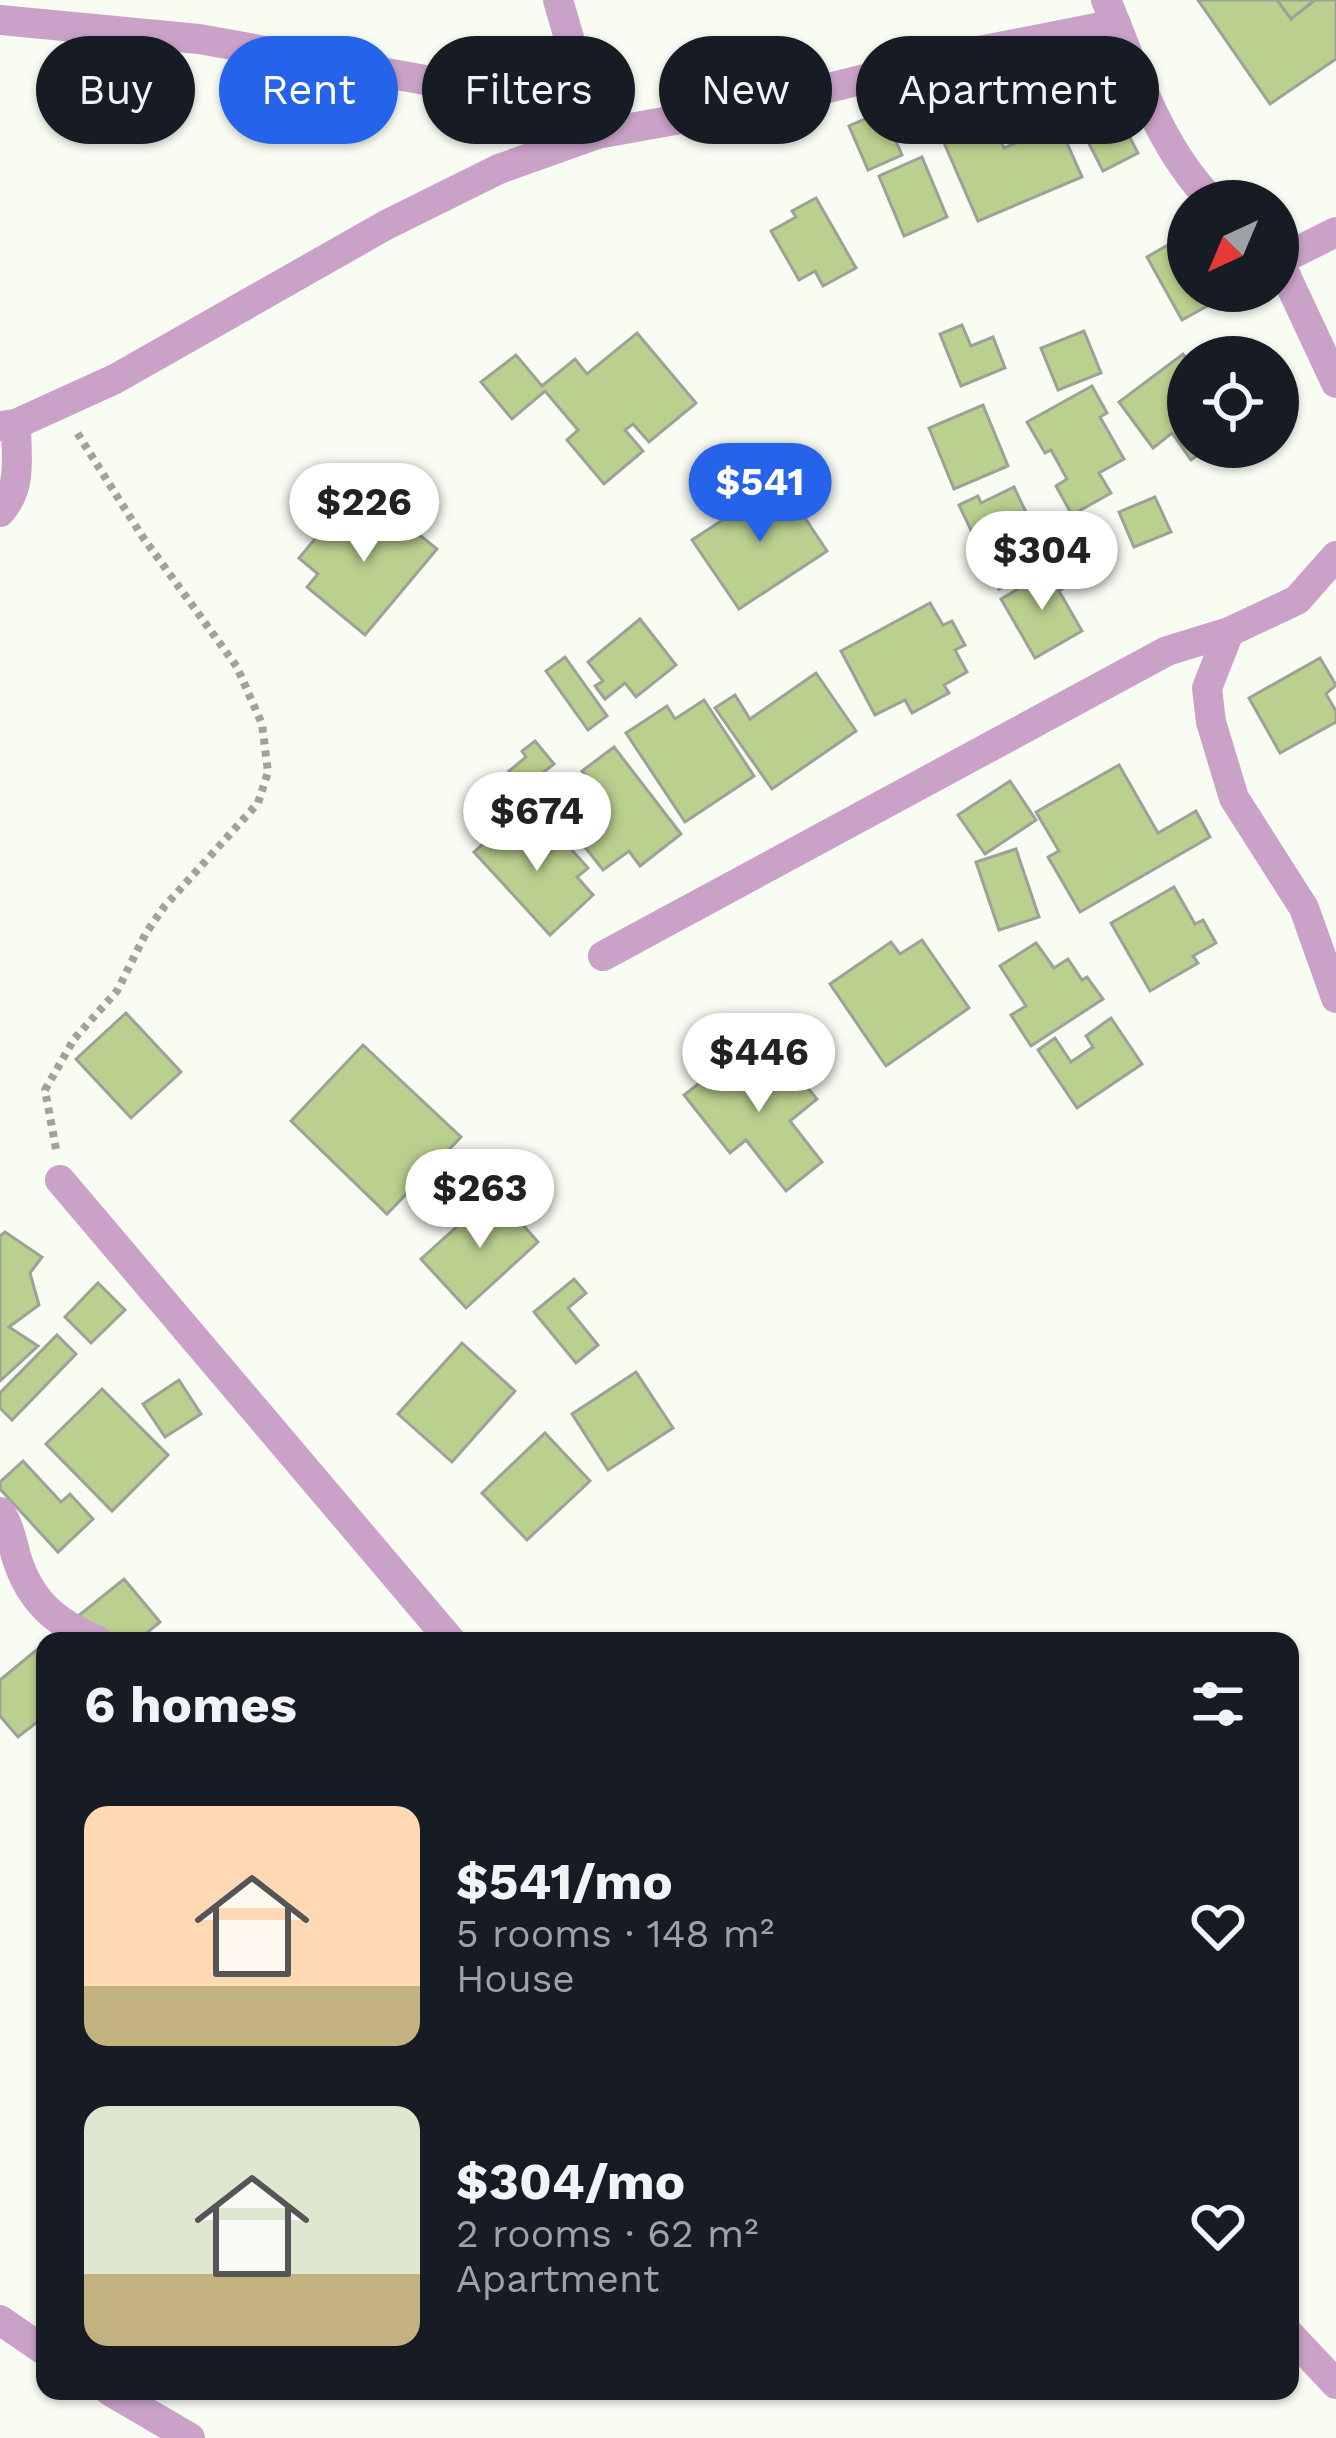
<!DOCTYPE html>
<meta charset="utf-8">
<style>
:root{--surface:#171b24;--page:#20242c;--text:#f1f3f6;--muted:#9ea1a6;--accent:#2563eb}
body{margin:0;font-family:"Work Sans",sans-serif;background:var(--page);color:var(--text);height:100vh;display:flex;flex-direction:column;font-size:45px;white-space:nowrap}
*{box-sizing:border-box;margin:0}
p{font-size:39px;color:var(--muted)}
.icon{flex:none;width:66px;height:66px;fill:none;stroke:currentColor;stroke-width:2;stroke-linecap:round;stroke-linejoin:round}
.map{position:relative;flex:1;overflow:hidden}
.side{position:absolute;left:36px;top:1632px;width:1263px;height:768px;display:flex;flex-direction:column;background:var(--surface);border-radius:24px;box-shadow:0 3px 9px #0004}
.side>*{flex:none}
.top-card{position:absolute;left:36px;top:36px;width:1266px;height:108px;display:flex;gap:24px}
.needle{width:78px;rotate:224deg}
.buttons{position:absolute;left:1167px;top:180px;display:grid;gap:24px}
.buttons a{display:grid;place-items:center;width:132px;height:132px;border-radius:50%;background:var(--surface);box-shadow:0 3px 9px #0004;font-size:60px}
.price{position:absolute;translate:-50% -102px;padding:0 27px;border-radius:42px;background:#fff;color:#222;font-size:39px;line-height:78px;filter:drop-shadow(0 3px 6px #0008)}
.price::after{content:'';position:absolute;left:50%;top:72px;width:36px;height:27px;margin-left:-18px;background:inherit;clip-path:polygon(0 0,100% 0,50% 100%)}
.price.selected{background:var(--accent);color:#fff}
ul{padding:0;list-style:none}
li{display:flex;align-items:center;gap:36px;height:300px;padding:0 48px}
li span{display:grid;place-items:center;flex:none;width:336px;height:240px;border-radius:24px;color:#555}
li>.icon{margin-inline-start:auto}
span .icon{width:144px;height:144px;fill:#fffc;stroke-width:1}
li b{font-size:51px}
h2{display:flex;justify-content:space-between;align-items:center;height:144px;padding:0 48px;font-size:51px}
.pill{padding:0 42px;border-radius:54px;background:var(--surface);box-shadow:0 3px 9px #0004;font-size:42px;line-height:108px}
.pill.selected{background:var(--accent);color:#fff}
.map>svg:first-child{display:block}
.building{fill:#bad08e;stroke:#9da198;stroke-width:3}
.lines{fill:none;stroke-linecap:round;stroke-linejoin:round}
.path{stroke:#a0a39c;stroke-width:8;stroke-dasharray:6 6;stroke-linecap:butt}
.minor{stroke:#caa2c8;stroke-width:30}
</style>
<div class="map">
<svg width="1336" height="2438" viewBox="0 0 1336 2438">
<rect width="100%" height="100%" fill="#f8fcf3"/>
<g class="building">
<polygon points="1198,0 1336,0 1336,59 1270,104"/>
<polygon points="1277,0 1315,0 1291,19"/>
<polygon points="1105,56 1131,105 1117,113 1138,153 1103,171 1057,81"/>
<polygon points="966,74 980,106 985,104 1004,148 1059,125 1082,177 978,221 922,92"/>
<polygon points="883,111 902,155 868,170 849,126"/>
<polygon points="922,157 947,217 904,236 879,176"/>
<polygon points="816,198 856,268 823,286 815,271 799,280 771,231 796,217 792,211"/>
<polygon points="1173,242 1188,268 1188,291 1201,291 1209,305 1182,320 1147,257"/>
<polygon points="962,325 971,346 993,337 1005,368 961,386 940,334"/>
<polygon points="1084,331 1101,373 1058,390 1041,348"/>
<polygon points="637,333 696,403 649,442 633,424 625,430 643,451 604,484 567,440 578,430 545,391 512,419 481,382 516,355 542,386 575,359 587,374"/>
<polygon points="1183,354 1188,361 1188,447 1209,447 1191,460 1172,433 1153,448 1119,402"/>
<polygon points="1092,386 1107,413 1100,417 1124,459 1099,473 1111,493 1072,515 1056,486 1067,479 1051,450 1045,453 1027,422"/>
<polygon points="983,405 1008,466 954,489 929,428"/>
<polygon points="781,482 827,551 739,609 692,540"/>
<polygon points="1014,487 1043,548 1017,560 1025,577 999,589 959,505 978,496 981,503"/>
<polygon points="1155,497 1171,532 1134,547 1119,512"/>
<polygon points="346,502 377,528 391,512 437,549 365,635 307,587 318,574 299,558"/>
<polygon points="1057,566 1068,585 1059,591 1082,631 1035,658 1001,599"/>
<polygon points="930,603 943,625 952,621 965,645 955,650 967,672 944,685 949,693 912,713 905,700 875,715 841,651"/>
<polygon points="640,619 676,665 636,697 625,683 605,699 595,686 603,681 588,662"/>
<polygon points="565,657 607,716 588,730 546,671"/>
<polygon points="1320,658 1336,685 1326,694 1336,711 1336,722 1280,753 1249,698"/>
<polygon points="816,673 856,731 772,789 715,708 735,695 750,719"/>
<polygon points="704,700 754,776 685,822 626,733 667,706 675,719"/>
<polygon points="535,741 554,764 537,777 556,799 532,818 511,792 520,784 509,771 526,757 522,751"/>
<polygon points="614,747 681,834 640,866 629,851 603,870 574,833 590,821 576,802 595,787 582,771"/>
<polygon points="1119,765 1158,833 1196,811 1210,837 1080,912 1048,857 1059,851 1036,812"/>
<polygon points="1010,781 1036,820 985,854 958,815"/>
<polygon points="513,816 548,853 563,840 588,868 577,877 593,895 550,935 474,852"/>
<polygon points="1016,849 1039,917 999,930 976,862"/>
<polygon points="1174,887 1195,924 1203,920 1216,943 1193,956 1198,963 1150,991 1111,923"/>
<polygon points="922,940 969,1008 886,1066 830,984 891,942 900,954"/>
<polygon points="1036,943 1054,968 1068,959 1082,980 1087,977 1103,999 1031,1046 1011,1015 1026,1006 1000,966"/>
<polygon points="126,1013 181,1072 131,1118 76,1059"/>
<polygon points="1111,1018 1142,1064 1077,1108 1038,1050 1055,1038 1071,1062 1093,1047 1086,1036"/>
<polygon points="363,1045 461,1137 387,1214 291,1121"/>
<polygon points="766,1049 795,1086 802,1081 817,1099 790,1121 822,1162 786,1191 746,1140 730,1153 684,1095 728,1061 737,1072"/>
<polygon points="494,1193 538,1242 466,1308 421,1259"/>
<polygon points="5,1232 42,1257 30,1273 39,1305 9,1327 38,1346 0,1381 0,1236"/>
<polygon points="574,1279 586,1293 568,1308 598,1345 576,1363 534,1312"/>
<polygon points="98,1283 125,1310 91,1343 65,1317"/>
<polygon points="57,1335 76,1354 12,1420 0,1408 0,1393"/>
<polygon points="462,1343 515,1391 452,1462 398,1414"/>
<polygon points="636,1372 673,1428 608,1470 572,1414"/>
<polygon points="179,1380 201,1414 165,1437 143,1404"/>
<polygon points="102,1389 168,1455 112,1511 46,1444"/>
<polygon points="545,1433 590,1481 527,1540 482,1493"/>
<polygon points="23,1461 61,1502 70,1494 93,1519 58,1552 0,1489 0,1482"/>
<polygon points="124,1579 160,1622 137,1641 47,1641"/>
<polygon points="45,1643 45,1716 18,1737 0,1716 0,1680"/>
</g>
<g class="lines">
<polyline class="path" points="56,1149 45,1090 74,1039 117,991 146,933 164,907 258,803 268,772 262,724 237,667 142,536 76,431"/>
<g class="minor">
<polyline points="558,0 597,134"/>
<path d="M1106,0c30,71 51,144 106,201"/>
<polyline points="0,20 199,39 425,80 597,134"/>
<polyline points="1278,261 1336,232"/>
<polyline points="1279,261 1336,383"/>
<polyline points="0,426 16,424 115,379 386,225 499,169 597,134 769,103 964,54 1116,24"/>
<path d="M0,512c23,-25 16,-56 16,-88"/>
<polyline points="1336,556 1297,600 1229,632 1207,688 1211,722 1234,798 1304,908 1336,998"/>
<polyline points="603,956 1167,651 1229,632"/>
<polyline points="60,1180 451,1641"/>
<path d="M0,1512c9,13 12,29 16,44 14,46 40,67 82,85"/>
<polyline points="0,2320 45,2351"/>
<polyline points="1290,2335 1336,2384"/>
<polyline points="110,2391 190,2438"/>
</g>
</g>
</svg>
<div class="buttons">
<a><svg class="needle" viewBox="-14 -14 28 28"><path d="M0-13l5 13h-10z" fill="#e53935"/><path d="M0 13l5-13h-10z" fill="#9ea1a6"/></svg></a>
<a><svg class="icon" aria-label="locate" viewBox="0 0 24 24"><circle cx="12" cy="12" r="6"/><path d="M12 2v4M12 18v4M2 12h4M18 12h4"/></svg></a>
</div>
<b class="price selected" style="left:760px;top:545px">$541</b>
<b class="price" style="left:364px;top:565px">$226</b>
<b class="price" style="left:1042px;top:613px">$304</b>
<b class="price" style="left:537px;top:874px">$674</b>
<b class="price" style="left:759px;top:1115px">$446</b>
<b class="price" style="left:480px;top:1251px">$263</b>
<div class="top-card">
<a class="pill">Buy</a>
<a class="pill selected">Rent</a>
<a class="pill">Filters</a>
<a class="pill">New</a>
<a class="pill">Apartment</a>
</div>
<section class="side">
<h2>6 homes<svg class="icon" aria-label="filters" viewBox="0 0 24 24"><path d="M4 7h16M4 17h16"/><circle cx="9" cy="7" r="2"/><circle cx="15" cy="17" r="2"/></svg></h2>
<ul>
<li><span style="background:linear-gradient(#ffd9b3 75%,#c2b280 0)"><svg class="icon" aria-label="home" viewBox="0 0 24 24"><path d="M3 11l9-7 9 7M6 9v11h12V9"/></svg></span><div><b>$541/mo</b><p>5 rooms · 148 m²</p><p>House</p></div><svg class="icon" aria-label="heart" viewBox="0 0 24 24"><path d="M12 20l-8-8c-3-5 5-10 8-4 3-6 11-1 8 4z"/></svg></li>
<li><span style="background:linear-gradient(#dfe7d0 70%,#c2b280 0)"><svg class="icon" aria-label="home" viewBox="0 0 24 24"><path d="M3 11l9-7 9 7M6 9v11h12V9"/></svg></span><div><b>$304/mo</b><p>2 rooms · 62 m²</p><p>Apartment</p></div><svg class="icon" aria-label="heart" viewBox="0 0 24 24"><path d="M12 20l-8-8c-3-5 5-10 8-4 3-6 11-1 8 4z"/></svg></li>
</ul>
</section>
</div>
